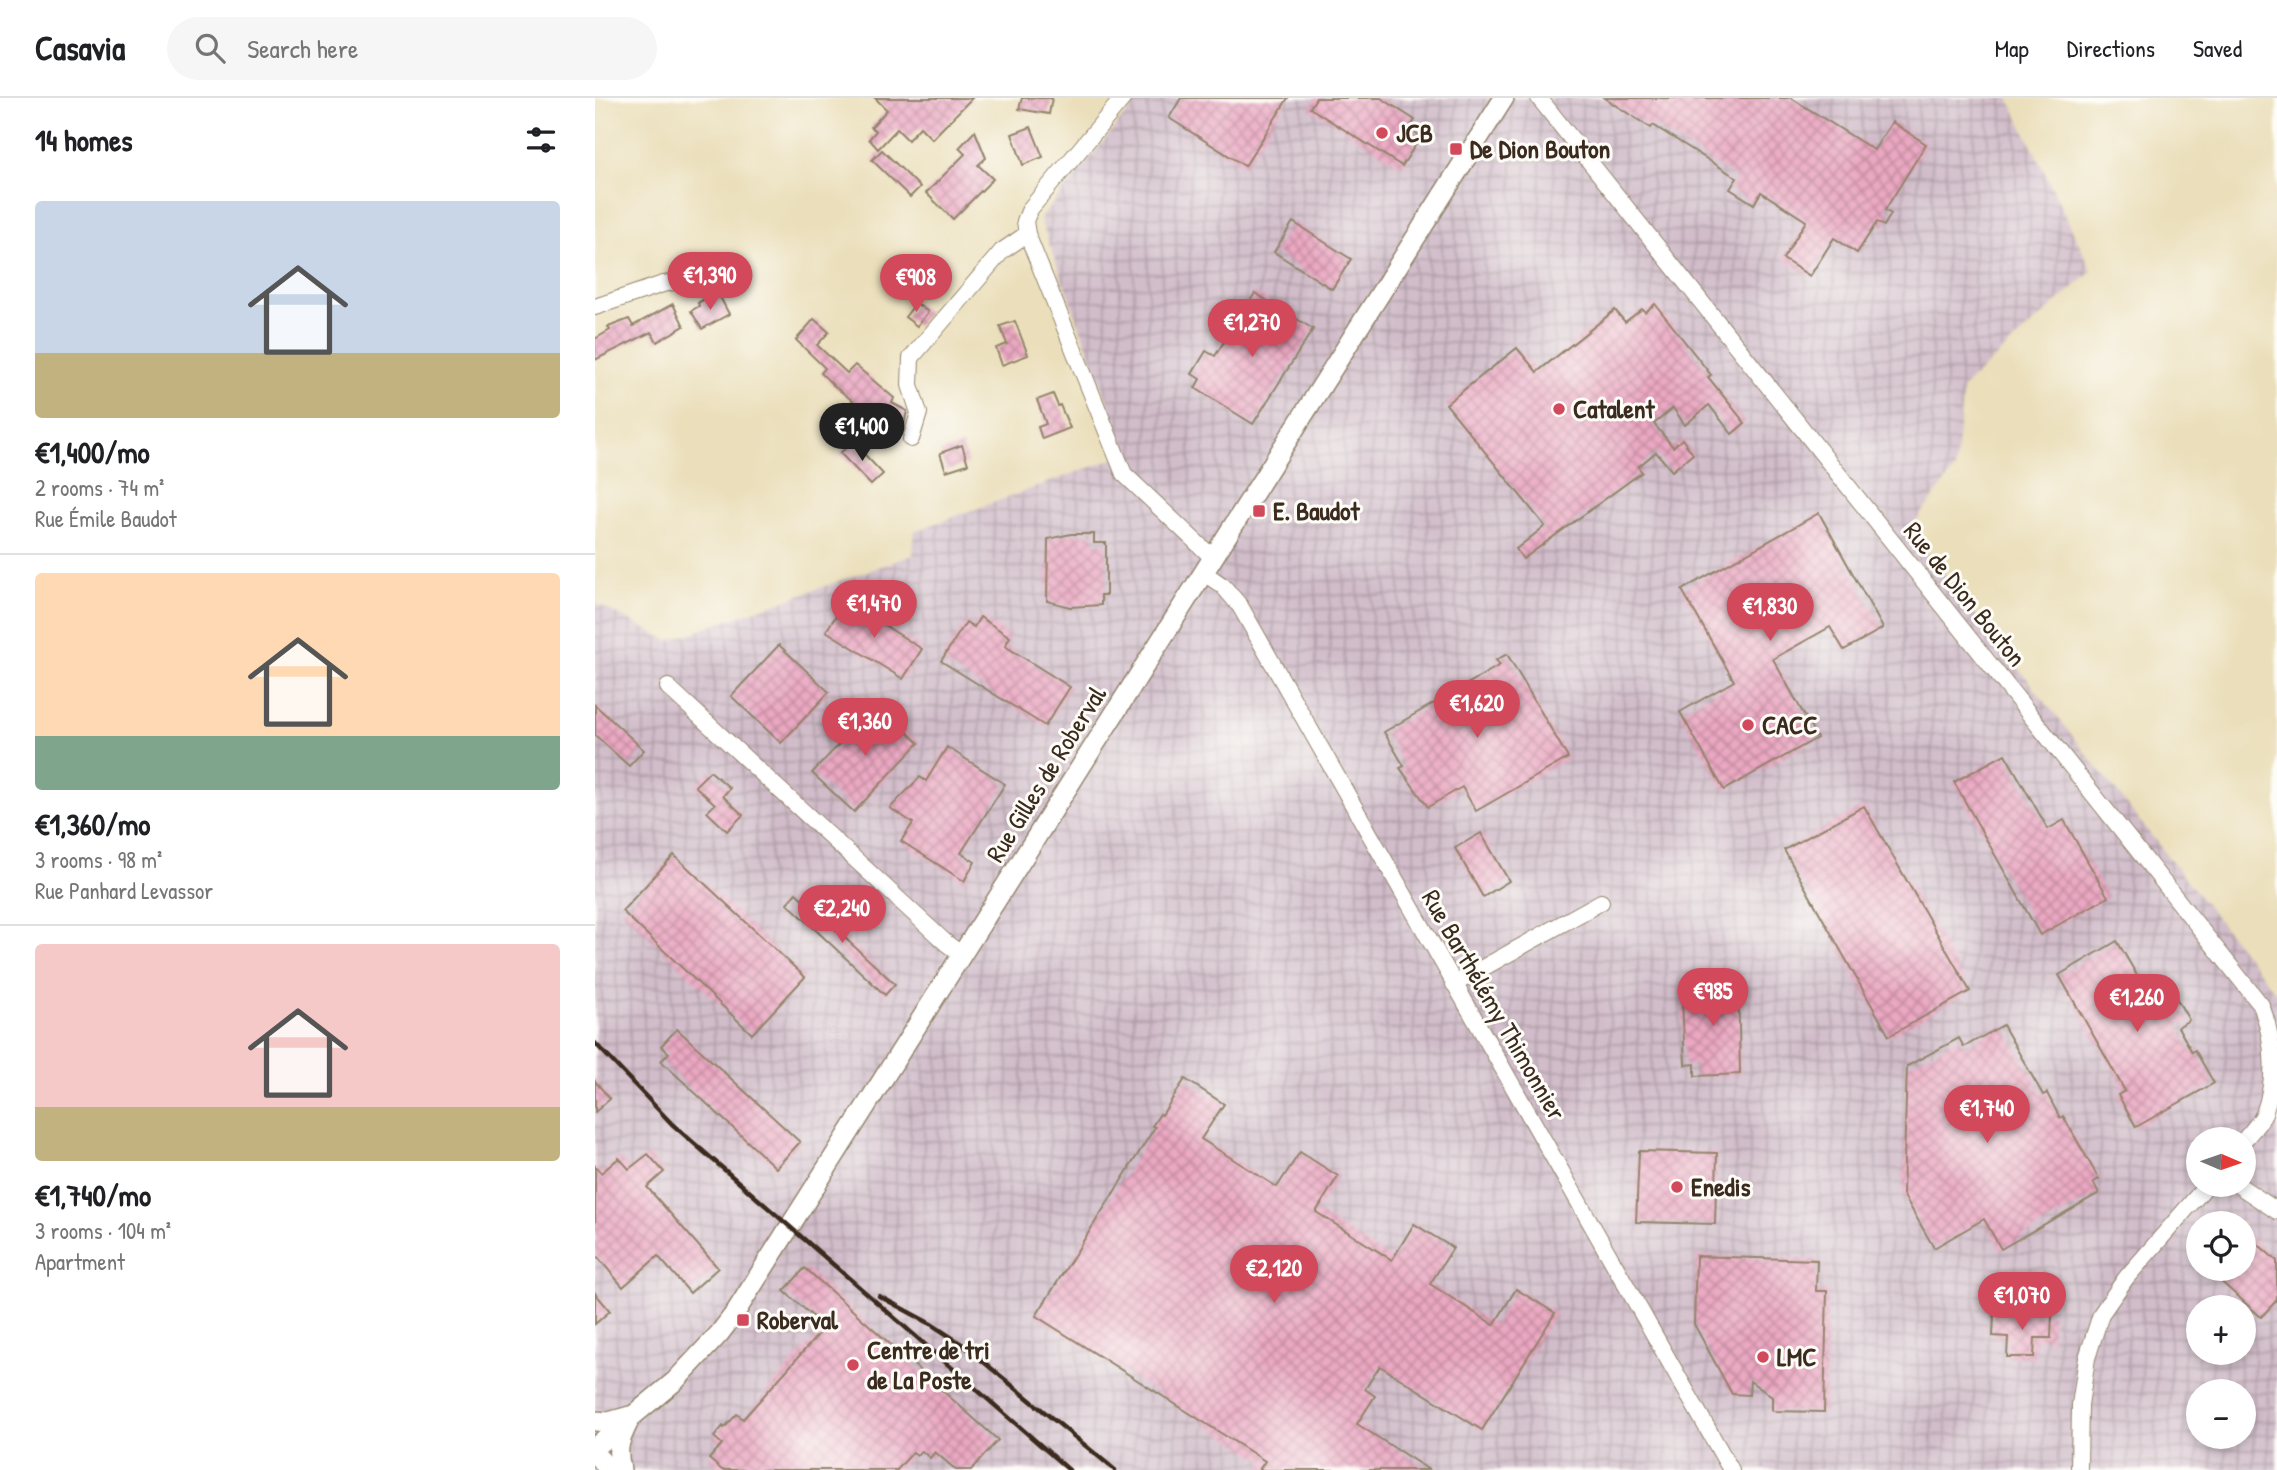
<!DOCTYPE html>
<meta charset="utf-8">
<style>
:root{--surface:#fff;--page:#f6f6f6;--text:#202124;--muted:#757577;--line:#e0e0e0;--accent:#d1495b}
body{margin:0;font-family:"Patrick Hand",sans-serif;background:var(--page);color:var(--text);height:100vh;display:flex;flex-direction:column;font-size:26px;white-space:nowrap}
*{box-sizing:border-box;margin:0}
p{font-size:23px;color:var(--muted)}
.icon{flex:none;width:38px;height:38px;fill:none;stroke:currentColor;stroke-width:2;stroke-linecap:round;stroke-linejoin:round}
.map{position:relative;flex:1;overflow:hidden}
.panel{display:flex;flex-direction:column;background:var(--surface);width:595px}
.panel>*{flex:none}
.needle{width:46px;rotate:92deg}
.buttons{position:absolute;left:1591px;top:1029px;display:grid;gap:14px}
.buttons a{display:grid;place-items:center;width:70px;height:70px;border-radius:50%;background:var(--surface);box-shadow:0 4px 10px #0003;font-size:35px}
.price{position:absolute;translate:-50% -60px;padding:0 16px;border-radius:24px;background:var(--accent);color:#fff;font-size:23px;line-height:46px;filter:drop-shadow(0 2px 4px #0008)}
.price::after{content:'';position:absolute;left:50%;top:42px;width:21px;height:16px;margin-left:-10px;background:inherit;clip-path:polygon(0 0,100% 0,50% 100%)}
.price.selected{background:#222;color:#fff}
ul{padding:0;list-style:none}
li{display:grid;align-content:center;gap:14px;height:371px;padding:0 35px}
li+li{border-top:2px solid var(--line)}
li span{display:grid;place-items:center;height:217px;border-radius:7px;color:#555}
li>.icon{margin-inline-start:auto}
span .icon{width:126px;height:126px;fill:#fffc;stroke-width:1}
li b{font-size:30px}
h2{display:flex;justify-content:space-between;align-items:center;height:84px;padding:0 35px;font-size:30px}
header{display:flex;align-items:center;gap:42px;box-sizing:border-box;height:98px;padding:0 35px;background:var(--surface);border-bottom:2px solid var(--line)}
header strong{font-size:33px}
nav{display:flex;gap:38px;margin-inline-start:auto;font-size:24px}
.search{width:490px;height:63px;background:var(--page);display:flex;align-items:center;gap:18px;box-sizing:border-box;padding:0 24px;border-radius:38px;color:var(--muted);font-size:26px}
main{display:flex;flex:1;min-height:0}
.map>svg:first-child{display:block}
.industrial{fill:url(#industrial-grid);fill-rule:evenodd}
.building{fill:url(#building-cross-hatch)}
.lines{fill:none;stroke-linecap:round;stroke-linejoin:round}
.minor-casing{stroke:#93846c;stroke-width:18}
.tertiary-casing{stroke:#93846c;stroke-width:22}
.minor{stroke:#fff;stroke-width:16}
.tertiary{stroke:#fff;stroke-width:19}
.rail{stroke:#3b2a1e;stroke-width:4.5}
.poi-dot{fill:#d1495b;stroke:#fdfcf7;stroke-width:2.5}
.labels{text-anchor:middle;stroke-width:6;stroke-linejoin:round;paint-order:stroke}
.poi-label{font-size:26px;font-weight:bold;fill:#3b2a1e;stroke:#fdfcf7;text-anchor:start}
.street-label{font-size:26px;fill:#3b2a1e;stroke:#fdfcf7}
</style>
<header>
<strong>Casavia</strong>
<div class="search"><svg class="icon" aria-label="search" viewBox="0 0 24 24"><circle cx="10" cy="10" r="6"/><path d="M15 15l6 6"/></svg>Search here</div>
<nav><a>Map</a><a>Directions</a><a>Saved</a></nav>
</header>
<main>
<section class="panel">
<h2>14 homes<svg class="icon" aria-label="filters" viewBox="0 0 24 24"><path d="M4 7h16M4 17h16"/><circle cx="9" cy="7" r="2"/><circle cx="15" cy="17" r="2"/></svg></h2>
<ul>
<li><span style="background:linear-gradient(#c9d6e8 70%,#c2b280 0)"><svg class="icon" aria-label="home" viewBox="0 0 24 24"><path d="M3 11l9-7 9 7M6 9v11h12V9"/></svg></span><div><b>€1,400/mo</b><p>2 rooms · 74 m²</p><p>Rue Émile Baudot</p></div></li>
<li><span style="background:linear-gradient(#ffd9b3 75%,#7fa58c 0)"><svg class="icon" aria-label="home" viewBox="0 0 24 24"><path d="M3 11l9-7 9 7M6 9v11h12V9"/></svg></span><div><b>€1,360/mo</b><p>3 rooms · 98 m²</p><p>Rue Panhard Levassor</p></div></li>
<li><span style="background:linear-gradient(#f6c9c9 75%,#c2b280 0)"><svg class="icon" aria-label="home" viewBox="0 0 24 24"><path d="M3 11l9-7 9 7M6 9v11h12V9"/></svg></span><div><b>€1,740/mo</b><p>3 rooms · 104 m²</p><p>Apartment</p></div></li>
</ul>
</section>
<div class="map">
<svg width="1682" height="1372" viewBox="0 0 1682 1372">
<defs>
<pattern id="industrial-grid" width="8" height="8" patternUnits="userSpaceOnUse" patternTransform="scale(1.75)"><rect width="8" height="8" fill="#d1bdca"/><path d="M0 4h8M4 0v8" fill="none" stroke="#ab9aa3"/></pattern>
<pattern id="building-cross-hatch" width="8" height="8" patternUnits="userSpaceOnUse" patternTransform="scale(1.75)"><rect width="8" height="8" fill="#eba8c2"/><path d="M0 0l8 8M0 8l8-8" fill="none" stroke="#c0899d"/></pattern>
</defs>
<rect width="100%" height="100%" fill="#fdfcf7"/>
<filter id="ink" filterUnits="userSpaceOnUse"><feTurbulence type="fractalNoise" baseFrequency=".0143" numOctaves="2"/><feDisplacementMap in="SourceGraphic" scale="14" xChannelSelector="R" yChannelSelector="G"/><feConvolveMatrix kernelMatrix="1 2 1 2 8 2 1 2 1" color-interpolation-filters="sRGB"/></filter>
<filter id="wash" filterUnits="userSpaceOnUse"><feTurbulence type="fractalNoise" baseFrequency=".00686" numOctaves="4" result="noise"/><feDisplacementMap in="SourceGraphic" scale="28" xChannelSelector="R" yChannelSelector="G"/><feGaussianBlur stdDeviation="1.57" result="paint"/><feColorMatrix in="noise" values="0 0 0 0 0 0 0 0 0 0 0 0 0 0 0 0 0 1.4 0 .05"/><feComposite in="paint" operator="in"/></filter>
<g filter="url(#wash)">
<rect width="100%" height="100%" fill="#ebdfbb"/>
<path class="industrial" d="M544,0h870l83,173 -129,116 -8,82 -46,61 368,464v476h-1682v-867l74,38 244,-86 2,-24 212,-77 -87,-235zM1603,1041h45v46h-45zM1603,1125h45v46h-45zM1603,1209h45v46h-45zM1603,1293h45v46h-45z"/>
<g id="blocks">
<g class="building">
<polygon points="280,0 377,0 337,41 325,29 313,42 302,31 283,51 274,41 281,33 276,29 292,12"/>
<polygon points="427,0 457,0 454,16 424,11"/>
<polygon points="586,0 693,0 650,68 574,20"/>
<polygon points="721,0 786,0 820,22 814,31 826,38 807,68 715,10"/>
<polygon points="1009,0 1196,0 1279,52 1297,24 1331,46 1290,112 1296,116 1289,128 1282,124 1262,155 1239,140 1215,178 1188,161 1211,123 1166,94 1159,106 1135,91 1142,80 1058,27 1056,30"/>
<polygon points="436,29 448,59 428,67 417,36"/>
<polygon points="380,33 391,60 383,67 398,81 358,121 331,95 370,56 364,50"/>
<polygon points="287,52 325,89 315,99 277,62"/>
<polygon points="698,124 756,161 737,191 679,154"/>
<polygon points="660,195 718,231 658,326 600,290 605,281 597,276 611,253 620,258"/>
<polygon points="124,197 134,216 107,231 96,213 104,208 103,205 108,202 114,199 116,202"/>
<polygon points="321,205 333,214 322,228 310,219"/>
<polygon points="78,206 89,228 62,244 56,234 0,262 0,241 15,232 13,229 34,221 38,228"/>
<polygon points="1060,206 1116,277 1113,279 1150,325 1137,336 1114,307 1090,327 1078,310 1059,326 1078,349 1087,341 1098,356 1077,373 1061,354 1043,369 1047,374 928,461 921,451 950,428 851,306 922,250 942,274 1020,212 1030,224 1047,211 1050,214"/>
<polygon points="219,221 234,234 222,247 252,275 260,267 299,300 297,305 312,313 307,336 287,326 239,288 226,275 230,270 201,242"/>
<polygon points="420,223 433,257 407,267 401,250 412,246 405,228"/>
<polygon points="458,296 463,308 465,307 475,330 447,341 443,329 451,326 442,302"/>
<polygon points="258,344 288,376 276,387 245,355"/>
<polygon points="367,347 373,366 351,373 345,355"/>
<polygon points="1224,415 1288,530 1249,552 1235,529 1178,561 1222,640 1129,692 1085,614 1139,583 1087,492"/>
<polygon points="476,436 499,436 499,445 511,445 511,497 506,497 506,507 475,509 452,503 453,441"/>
<polygon points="251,503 327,551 308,581 231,533"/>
<polygon points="385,519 415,539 410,548 475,589 450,628 346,563 371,524 379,529"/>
<polygon points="184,547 234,594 186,645 136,598"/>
<polygon points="912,556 973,660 881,713 867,689 833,709 805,670 809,668 789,634 905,567 901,562"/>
<polygon points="282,606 324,645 259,714 217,675"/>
<polygon points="0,607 49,652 34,668 0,637"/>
<polygon points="352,649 410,686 366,755 380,764 369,783 306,743 318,725 295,710 325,679 331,683"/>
<polygon points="1410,656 1453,731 1469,722 1513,799 1445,837 1359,684"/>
<polygon points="115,673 135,690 128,698 148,717 132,733 112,714 120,706 100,688"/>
<polygon points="1269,708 1375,893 1294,938 1189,752"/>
<polygon points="886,735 914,783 888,799 860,750"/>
<polygon points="79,757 210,879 157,936 27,813"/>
<polygon points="201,795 300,886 290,897 192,805"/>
<polygon points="1522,843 1553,896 1561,891 1566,899 1577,893 1594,922 1583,929 1597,954 1600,952 1619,985 1541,1029 1523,997 1530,993 1464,877"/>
<polygon points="1143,879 1145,976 1100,978 1100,966 1090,967 1087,901 1106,899 1106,881"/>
<polygon points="1408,927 1448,997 1452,995 1465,1020 1468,1018 1504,1081 1498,1084 1504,1095 1406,1151 1389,1121 1339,1150 1308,1096 1312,968 1364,940 1369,949"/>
<polygon points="82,931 205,1044 181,1070 66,963 74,955 66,948"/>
<polygon points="590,981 629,1006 606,1041 682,1089 705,1054 743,1078 721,1114 797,1162 819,1126 858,1150 835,1186 899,1227 921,1191 960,1215 887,1332 785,1268 770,1291 780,1298 762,1326 834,1372 664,1372 670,1363 441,1218 560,1029 557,1028 565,1016 567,1017"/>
<polygon points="0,983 15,1001 0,1014"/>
<polygon points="1044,1053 1122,1055 1120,1126 1041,1124"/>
<polygon points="53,1056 69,1074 52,1089 123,1170 95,1195 63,1158 28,1189 0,1156 0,1068 6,1075 24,1060 34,1071"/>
<polygon points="1648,1133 1682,1163 1682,1202 1666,1219 1612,1171 1648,1171"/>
<polygon points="1101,1158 1222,1162 1221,1193 1232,1193 1229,1314 1177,1313 1177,1299 1155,1283 1154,1297 1137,1296 1099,1226"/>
<polygon points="210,1170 403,1342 376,1372 361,1372 340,1354 335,1360 327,1353 322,1357 318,1354 302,1372 127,1372 114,1361 127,1346 119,1339 128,1328 129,1330 142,1316 148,1321 230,1229 189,1193"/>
<polygon points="0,1195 15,1213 0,1226"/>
<polygon points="1399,1216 1457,1216 1456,1240 1440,1240 1439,1259 1412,1259 1413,1239 1398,1238"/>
</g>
</g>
</g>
<g filter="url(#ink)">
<use href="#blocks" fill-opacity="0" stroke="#93846c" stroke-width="2"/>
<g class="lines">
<g class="minor-casing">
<g id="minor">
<path d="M944,0l722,907c14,37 16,72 3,109 -5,10 -14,19 -21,27"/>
<polyline points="432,136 529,376 618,460"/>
<polyline points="0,209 68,186 127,175"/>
<polyline points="316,341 324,315 315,287 316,260 407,153 432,136 430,123 435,111 528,0"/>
<polyline points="609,475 628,488 645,508 1136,1372"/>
<polyline points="73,589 351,845 367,857"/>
<polyline points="859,886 1006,804"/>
<polyline points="1643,1087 1682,1113"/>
<polyline points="1484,1372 1485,1307 1492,1260 1506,1216 1531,1180 1612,1087"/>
</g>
</g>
<g class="tertiary-casing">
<g id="tertiary">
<polyline points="0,1323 14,1324 35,1318"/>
<polyline points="0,1349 80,1283 124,1236 140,1215 909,0"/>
<polyline points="0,1356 15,1372"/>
<path d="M26,1372c-5,-22 -2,-29 8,-49"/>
</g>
</g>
<use href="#minor" class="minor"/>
<use href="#tertiary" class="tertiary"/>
<g class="rail">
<polyline points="0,945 77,1026 474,1372"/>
<polyline points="284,1198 336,1226 368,1247 520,1372"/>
</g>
</g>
</g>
<g class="poi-dot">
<circle cx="787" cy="35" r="7"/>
<rect x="854" y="44" width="14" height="14" rx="3.5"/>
<circle cx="964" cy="311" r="7"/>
<rect x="657" y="406" width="14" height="14" rx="3.5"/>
<circle cx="1153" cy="627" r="7"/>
<circle cx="1082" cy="1089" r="7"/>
<rect x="141" y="1215" width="14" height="14" rx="3.5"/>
<circle cx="1168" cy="1259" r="7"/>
<circle cx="258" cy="1267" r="7"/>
</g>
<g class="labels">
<g class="poi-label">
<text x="801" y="44">JCB</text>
<text x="875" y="60">De Dion Bouton</text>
<text x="978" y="320">Catalent</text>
<text x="678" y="422">E. Baudot</text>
<text x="1167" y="636">CACC</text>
<text x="1096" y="1098">Enedis</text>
<text x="162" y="1231">Roberval</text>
<text x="272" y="1261">Centre de tri<tspan x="272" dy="30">de La Poste</tspan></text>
<text x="1182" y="1268">LMC</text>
</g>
<g class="street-label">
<text transform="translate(1370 496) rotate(51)" y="9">Rue de Dion Bouton</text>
<text transform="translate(451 676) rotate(-58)" y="9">Rue Gilles de Roberval</text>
<text transform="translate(899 907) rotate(60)" y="9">Rue Barthélémy Thimonnier</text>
</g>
</g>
</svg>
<div class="buttons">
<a><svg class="needle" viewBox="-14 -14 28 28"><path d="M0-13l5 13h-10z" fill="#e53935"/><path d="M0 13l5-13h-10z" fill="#757577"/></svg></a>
<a><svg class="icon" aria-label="locate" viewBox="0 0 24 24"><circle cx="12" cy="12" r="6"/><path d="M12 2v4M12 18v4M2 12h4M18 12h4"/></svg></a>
<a>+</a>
<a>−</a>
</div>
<b class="price" style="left:115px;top:214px">€1,390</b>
<b class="price" style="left:321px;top:216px">€908</b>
<b class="price" style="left:657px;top:261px">€1,270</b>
<b class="price selected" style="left:267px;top:365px">€1,400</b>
<b class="price" style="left:279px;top:542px">€1,470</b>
<b class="price" style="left:1175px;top:545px">€1,830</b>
<b class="price" style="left:882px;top:642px">€1,620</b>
<b class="price" style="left:270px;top:660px">€1,360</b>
<b class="price" style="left:247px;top:847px">€2,240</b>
<b class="price" style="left:1118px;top:930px">€985</b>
<b class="price" style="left:1542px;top:936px">€1,260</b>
<b class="price" style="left:1392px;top:1047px">€1,740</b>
<b class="price" style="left:679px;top:1207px">€2,120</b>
<b class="price" style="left:1427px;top:1234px">€1,070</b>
</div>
</main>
